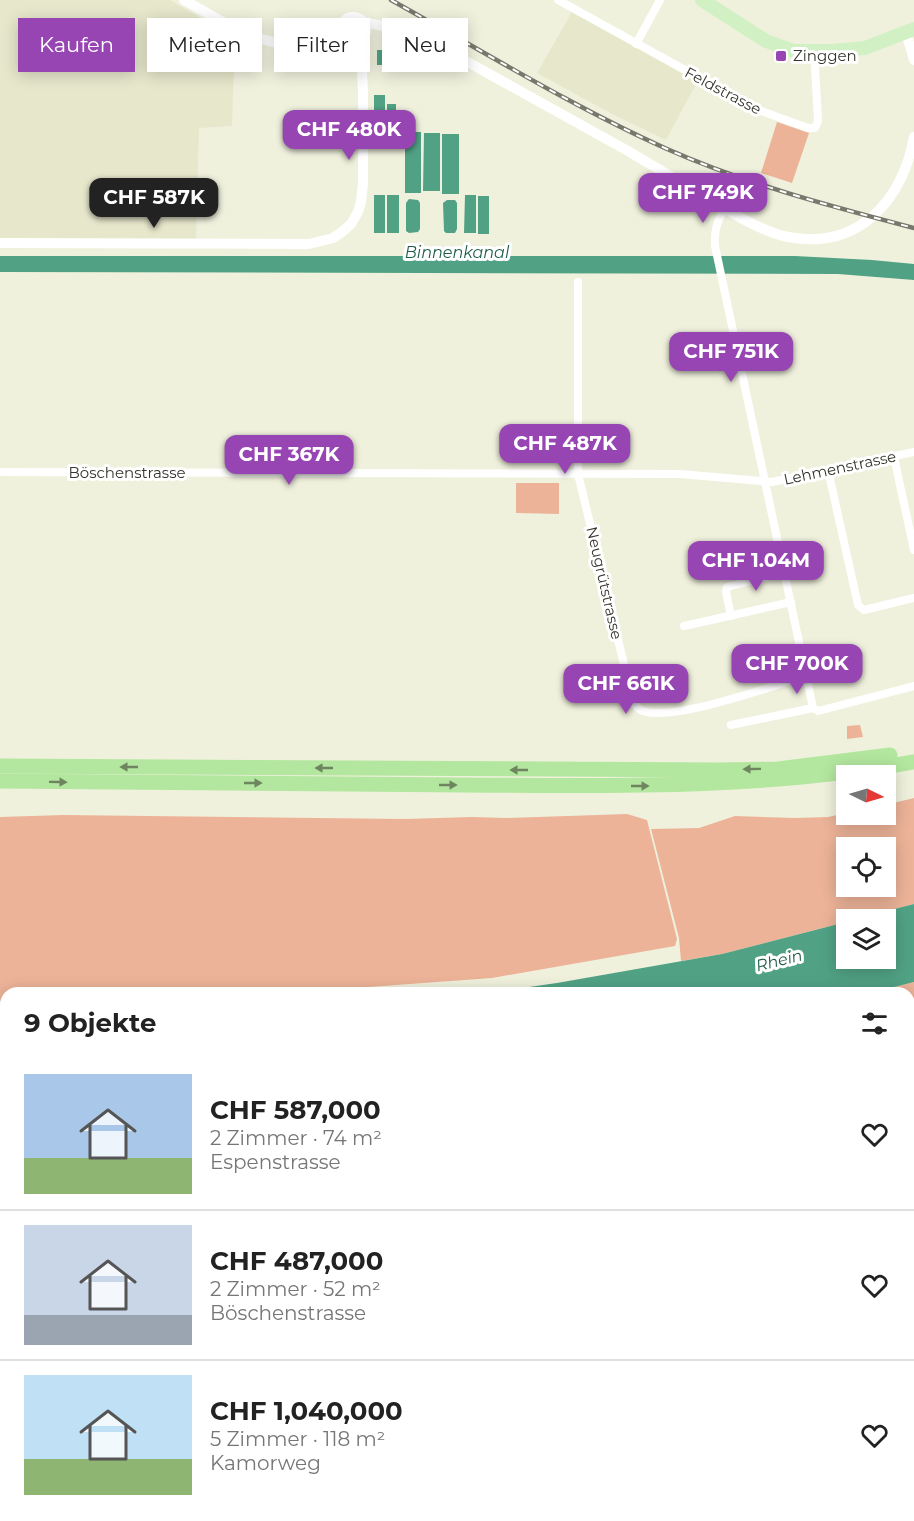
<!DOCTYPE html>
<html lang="de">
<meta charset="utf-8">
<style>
:root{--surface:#fff;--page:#f2f2f2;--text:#222;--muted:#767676;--line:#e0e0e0;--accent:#9845b4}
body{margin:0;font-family:Montserrat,sans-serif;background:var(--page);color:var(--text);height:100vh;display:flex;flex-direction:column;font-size:22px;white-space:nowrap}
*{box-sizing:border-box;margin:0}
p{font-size:20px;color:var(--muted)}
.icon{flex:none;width:33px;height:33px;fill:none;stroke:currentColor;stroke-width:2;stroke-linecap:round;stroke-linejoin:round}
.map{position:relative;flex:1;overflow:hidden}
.sheet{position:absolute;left:0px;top:987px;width:915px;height:534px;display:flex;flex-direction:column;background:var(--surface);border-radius:18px 18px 0 0;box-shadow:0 3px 15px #0003}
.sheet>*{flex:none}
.guide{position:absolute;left:18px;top:18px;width:600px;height:54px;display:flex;gap:12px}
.needle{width:39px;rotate:95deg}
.buttons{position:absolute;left:836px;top:765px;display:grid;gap:12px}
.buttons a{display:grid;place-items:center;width:60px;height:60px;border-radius:0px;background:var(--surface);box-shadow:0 3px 15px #0003;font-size:30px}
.price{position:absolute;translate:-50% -51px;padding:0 14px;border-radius:12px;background:var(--accent);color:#fff;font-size:20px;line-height:39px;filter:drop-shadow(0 2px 3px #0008)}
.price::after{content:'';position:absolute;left:50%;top:36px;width:18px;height:14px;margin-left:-9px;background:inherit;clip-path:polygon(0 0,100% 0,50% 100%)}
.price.on{background:#222;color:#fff}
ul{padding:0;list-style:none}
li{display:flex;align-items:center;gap:18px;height:150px;padding:0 24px}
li+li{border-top:2px solid var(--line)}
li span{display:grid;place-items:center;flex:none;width:168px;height:120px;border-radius:0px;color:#555}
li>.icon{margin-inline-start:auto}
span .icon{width:72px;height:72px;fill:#fffc;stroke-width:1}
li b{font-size:26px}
h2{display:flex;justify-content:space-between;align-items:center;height:72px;padding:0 24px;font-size:26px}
.pill{padding:0 21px;border-radius:0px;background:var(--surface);box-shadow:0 3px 15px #0003;font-size:21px;line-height:54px}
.pill.on{background:var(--accent);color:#fff}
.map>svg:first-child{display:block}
.built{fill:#e7e7cc}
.green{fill:#ecb398;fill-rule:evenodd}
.water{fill:#51a285}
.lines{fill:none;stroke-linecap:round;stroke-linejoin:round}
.minor{stroke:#fff;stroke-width:8}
.tertiary{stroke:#fff;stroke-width:10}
.primary{stroke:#d1f1c5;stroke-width:14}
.motorway{stroke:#b3e79f;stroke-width:15}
.rail-casing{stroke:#78786c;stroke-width:4.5}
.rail{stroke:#fff;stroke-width:2;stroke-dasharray:7;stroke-linecap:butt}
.oneway{fill:#6e8560}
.poi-dot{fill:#9845b4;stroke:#fff;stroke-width:2}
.labels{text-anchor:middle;stroke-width:6;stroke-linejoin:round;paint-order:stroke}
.poi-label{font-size:15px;fill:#35352d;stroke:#fff;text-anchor:start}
.street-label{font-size:15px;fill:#35352d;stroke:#fff}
.water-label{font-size:16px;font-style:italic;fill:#1d5c48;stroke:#fff}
</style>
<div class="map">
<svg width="914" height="1521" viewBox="0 0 914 1521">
<rect width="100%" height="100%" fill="#f0f1dd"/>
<g class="built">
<polygon points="0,0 170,0 235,38 232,126 199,128 196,240 0,238"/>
<polygon points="572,12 697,82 666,140 612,114 537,73"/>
</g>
<g class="green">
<polygon points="777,122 809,133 792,183 761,173"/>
<polygon points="516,483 559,483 559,514 516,513"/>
<polygon points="860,725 863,737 847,739 847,726"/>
<path d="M914,798v106l-59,15 -9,1v2l-124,32 -41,7 -2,-23 -28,-109 48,-1 36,-12 60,2 33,-1 18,-4 39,1v-9zM846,848h39v38h-39z"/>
<polygon points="627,814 647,820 677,939 675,946 492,978 287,993 6,993 6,1001 0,1001 0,817 63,815 405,819 472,817 506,818"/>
<polygon points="914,982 914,1063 909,1065 909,993 871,993"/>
<polygon points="0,1104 6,1104 6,1243 0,1244"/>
<polygon points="0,1354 6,1354 6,1360 3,1361 6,1398 0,1399"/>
</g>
<g class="water">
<rect x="377" y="50" width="12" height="15"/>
<rect x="374" y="95" width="11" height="35"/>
<rect x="387" y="104" width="9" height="25"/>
<rect x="405" y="132" width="16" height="61"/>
<polygon points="424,133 440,133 440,191 423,191"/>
<rect x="442" y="134" width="17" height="60"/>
<rect x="374" y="195" width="11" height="38"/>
<rect x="387" y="195" width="12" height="38"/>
<polygon points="465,195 476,195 476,233 464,233"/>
<rect x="478" y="196" width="11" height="38"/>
<polygon points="409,199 418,200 420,203 420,229 418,232 409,233 406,231 406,203"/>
<polygon points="447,200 455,200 457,203 457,229 455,233 446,233 444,231 443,203"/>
<polygon points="0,256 795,256 872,260 914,264 914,280 838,274 0,272"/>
<polygon points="914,904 914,982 871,993 486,993 557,983 722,954 846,922 846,958 885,958 885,920 855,919"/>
<rect x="0" y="1028" width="6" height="76"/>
</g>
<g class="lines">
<g class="minor">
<polyline points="558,0 756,109 808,128 815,128 818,121 815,67 818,52"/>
<polyline points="636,44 660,0"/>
<path d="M725,208c-8,13 -11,23 -10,38l98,462"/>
<path d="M578,282v192l55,228c3,4 5,7 10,9 31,11 128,-25 163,-35"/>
<polyline points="894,457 914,550"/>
<polyline points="828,470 858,605 864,610 914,598"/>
<polyline points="0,472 680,474 772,482 914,452"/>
<polyline points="731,616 726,592 727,587 784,572"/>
<polyline points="684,626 791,602"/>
<polyline points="731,725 813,708 818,711 914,686"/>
<polyline points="909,1193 914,1212"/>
<polyline points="0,1316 6,1318"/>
<polyline points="909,1325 914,1322"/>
<polyline points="0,1505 6,1505"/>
<polyline points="909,1508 914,1512"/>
<polyline points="154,1515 165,1517 176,1515"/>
<polyline points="744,1515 748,1521"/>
<polyline points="392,1521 392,1515"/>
<polyline points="593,1521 593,1515"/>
<polyline points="765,1521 769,1515"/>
<polyline points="836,1521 840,1515"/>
</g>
<g class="tertiary">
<path d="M184,0c31,17 63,40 98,43 21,2 40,-6 61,-5"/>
<circle cx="353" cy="30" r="13"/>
<path d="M362,22l42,8 24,10 200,111 113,67c15,8 31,16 47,19 71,13 114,-36 126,-100"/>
<polyline points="906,32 914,60"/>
<polyline points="0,243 309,244 333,238 342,232 351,224 358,212 361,202 363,183 363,89 360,40"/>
</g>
<g class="primary">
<polyline points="702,0 766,41 794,51 832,51 865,48 914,29"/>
<polyline points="909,1110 914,1107"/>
<polyline points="321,1521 328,1515"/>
</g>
<g class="motorway">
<polyline points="0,766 720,770 778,769 890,755"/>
<path d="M0,781c155,2 310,3 465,4 150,1 300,4 449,-23"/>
</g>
<g class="rail-casing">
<g id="rail">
<path d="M391,0c90,50 182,107 276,149 79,35 163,57 247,79"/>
<polyline points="909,1065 914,1063"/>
<polyline points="0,1244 6,1243"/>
</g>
</g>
<use href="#rail" class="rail"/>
</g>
<defs><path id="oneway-solid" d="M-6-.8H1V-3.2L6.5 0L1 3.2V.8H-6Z" transform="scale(1.5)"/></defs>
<g class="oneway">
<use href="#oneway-solid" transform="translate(129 767) rotate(-180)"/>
<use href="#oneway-solid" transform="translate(324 768) rotate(-180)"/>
<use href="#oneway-solid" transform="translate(752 769) rotate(179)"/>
<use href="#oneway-solid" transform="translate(519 770) rotate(-180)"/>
<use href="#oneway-solid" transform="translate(58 782) rotate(1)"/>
<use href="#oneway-solid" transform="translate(253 783)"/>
<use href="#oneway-solid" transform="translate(448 785)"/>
<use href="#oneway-solid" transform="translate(640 786)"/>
</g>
<rect class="poi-dot" x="775" y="50" width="12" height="12" rx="3"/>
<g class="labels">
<g class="poi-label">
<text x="793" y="61">Zinggen</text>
</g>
<g class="street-label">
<text transform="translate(723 91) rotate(28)" y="5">Feldstrasse</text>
<text transform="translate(840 468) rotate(-12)" y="5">Lehmenstrasse</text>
<text x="127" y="478">Böschenstrasse</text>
<text transform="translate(604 583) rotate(77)" y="5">Neugrütstrasse</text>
</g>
<g class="water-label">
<text x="457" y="258">Binnenkanal</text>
<text transform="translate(779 960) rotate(-14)" y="6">Rhein</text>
</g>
</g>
</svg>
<div class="buttons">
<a><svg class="needle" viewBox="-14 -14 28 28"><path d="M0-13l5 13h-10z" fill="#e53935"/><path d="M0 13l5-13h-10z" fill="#767676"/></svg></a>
<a><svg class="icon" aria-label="locate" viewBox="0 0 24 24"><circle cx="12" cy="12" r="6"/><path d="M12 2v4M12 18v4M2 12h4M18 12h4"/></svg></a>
<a><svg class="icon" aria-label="layers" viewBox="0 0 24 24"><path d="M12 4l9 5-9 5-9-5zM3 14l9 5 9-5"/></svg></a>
</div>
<b class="price" style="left:349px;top:161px">CHF 480K</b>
<b class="price" style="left:703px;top:224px">CHF 749K</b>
<b class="price on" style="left:154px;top:229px">CHF 587K</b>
<b class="price" style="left:731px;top:383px">CHF 751K</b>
<b class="price" style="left:565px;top:475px">CHF 487K</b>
<b class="price" style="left:289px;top:486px">CHF 367K</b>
<b class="price" style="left:756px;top:592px">CHF 1.04M</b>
<b class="price" style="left:797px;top:695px">CHF 700K</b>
<b class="price" style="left:626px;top:715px">CHF 661K</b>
<div class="guide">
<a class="pill on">Kaufen</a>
<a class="pill">Mieten</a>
<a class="pill">Filter</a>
<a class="pill">Neu</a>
</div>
<section class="sheet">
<h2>9 Objekte<svg class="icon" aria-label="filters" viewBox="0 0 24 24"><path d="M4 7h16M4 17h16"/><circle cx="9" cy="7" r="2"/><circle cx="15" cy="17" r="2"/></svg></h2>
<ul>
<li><span style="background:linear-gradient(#a9c7e8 70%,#8fb573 0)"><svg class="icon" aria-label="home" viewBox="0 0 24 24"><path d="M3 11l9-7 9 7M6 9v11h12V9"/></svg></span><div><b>CHF 587,000</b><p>2 Zimmer · 74 m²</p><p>Espenstrasse</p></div><svg class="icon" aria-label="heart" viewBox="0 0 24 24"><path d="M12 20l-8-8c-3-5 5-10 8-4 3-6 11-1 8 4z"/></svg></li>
<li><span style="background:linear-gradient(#c9d6e8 75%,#9aa5b1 0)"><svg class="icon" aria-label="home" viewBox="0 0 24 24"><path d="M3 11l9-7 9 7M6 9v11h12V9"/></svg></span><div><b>CHF 487,000</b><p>2 Zimmer · 52 m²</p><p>Böschenstrasse</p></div><svg class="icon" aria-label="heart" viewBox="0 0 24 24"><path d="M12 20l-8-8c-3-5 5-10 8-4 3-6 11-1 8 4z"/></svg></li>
<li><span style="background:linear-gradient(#bfe0f5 70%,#8fb573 0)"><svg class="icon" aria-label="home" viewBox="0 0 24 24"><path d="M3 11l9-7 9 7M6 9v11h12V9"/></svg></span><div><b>CHF 1,040,000</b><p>5 Zimmer · 118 m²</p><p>Kamorweg</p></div><svg class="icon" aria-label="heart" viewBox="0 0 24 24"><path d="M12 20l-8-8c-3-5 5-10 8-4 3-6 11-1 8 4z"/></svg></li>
</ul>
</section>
</div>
